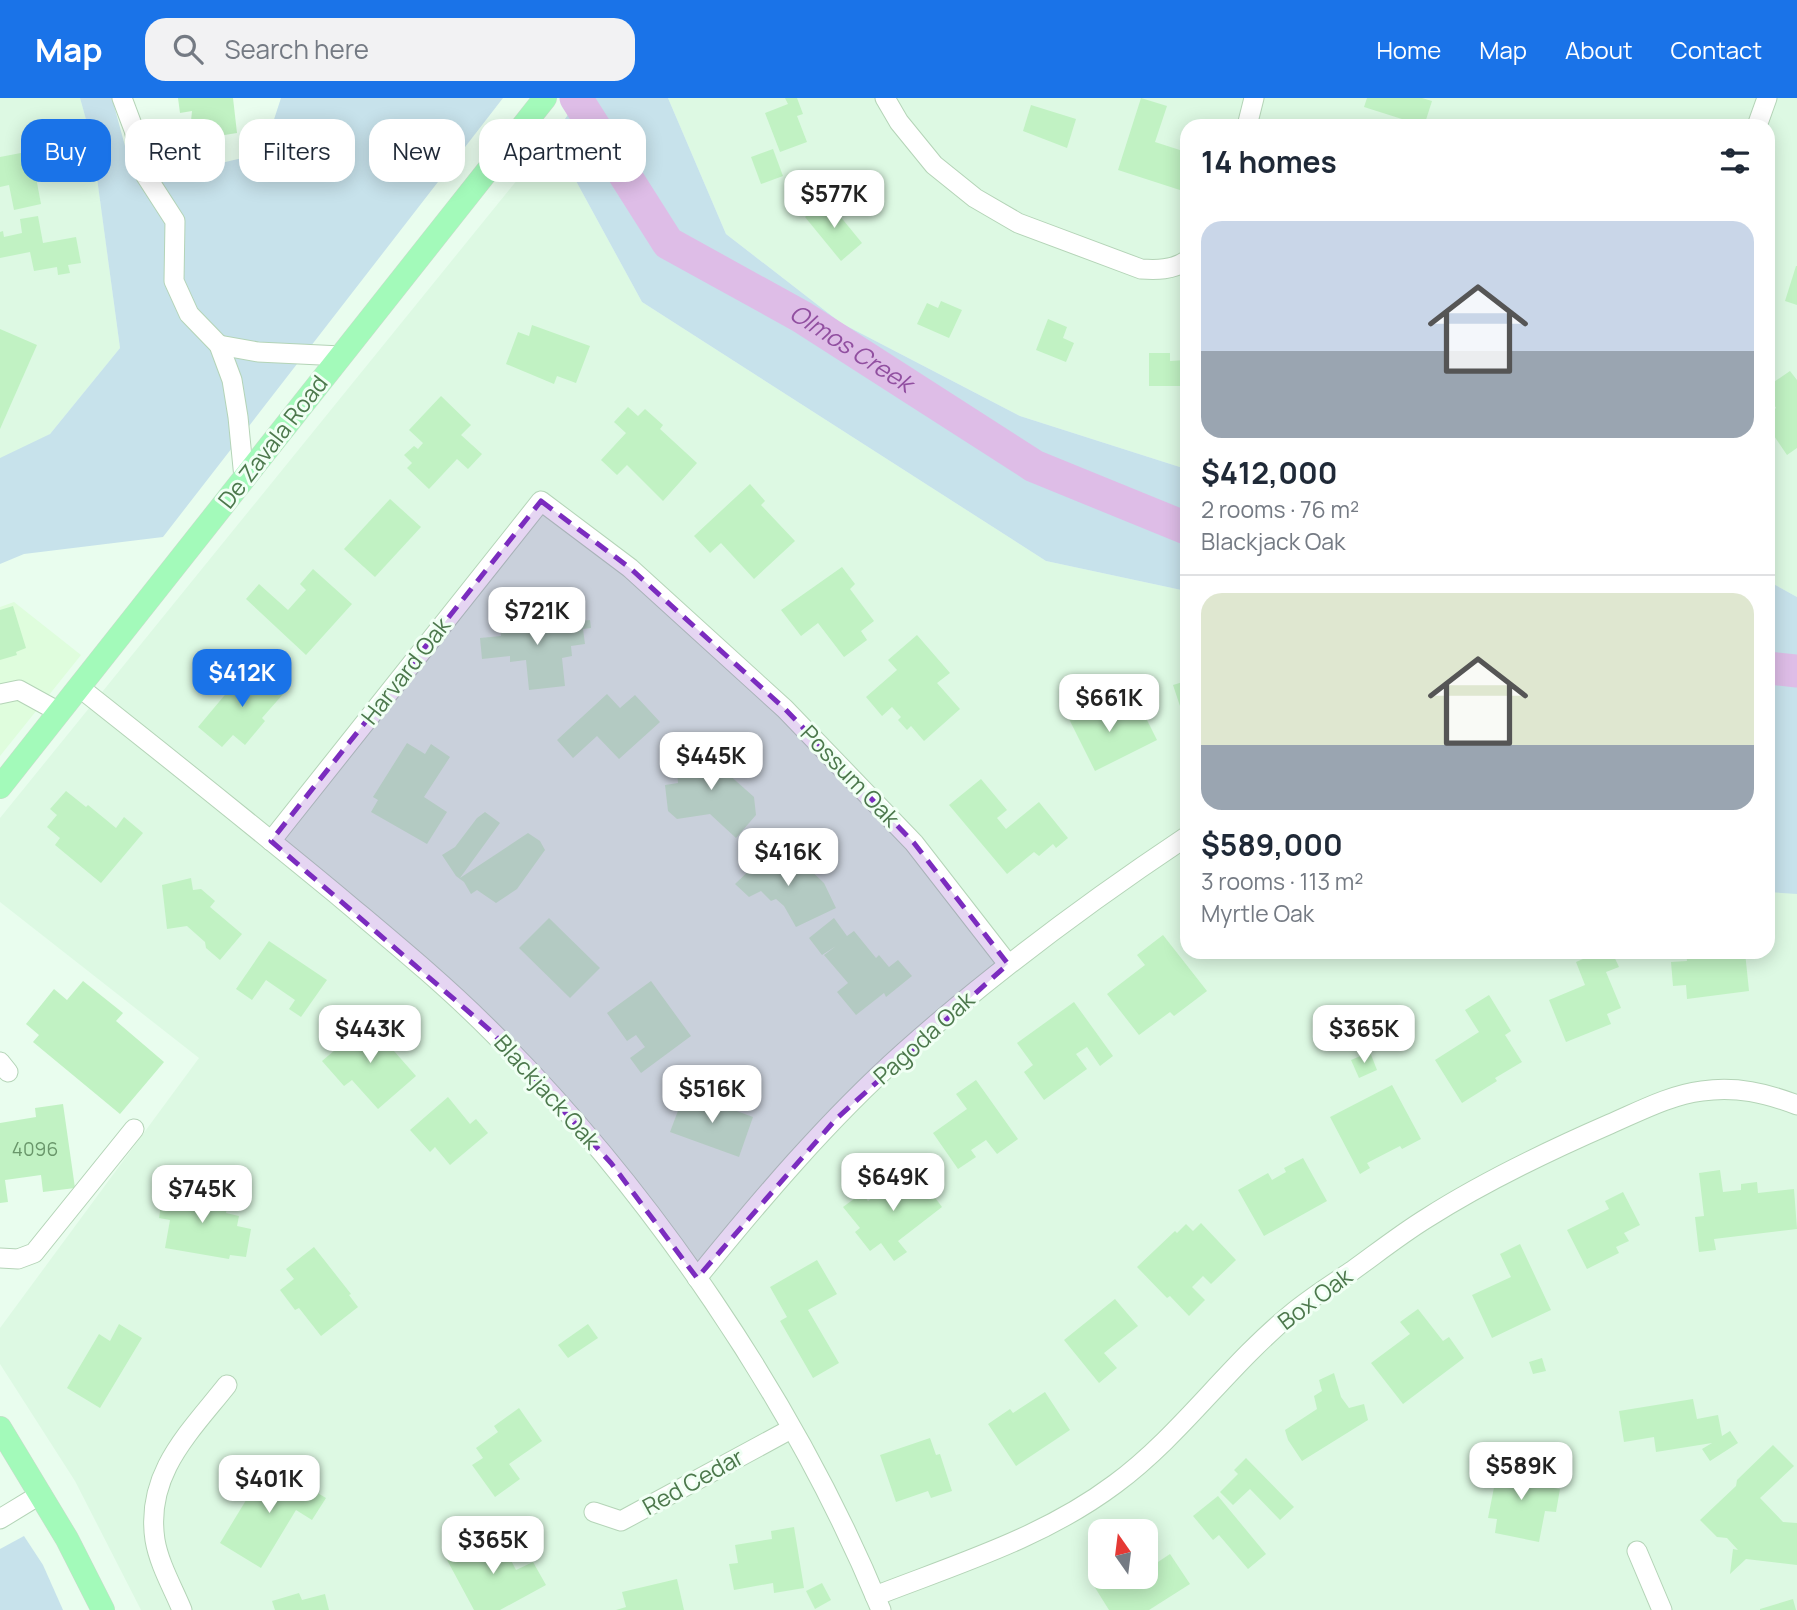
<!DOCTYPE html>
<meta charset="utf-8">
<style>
:root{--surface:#fff;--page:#f2f2f3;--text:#1f2937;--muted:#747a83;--line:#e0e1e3;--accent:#1a73e8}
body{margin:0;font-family:Manrope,sans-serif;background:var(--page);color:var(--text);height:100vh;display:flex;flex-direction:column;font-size:26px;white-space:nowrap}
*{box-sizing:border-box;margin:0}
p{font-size:23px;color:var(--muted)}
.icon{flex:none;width:38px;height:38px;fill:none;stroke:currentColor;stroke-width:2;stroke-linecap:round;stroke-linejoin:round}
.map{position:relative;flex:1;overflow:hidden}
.side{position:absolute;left:1180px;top:21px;width:595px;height:840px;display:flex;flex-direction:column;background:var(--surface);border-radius:21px;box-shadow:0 4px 18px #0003}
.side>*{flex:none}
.guide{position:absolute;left:21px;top:21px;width:665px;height:63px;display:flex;gap:14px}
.needle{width:46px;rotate:346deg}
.controls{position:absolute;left:1088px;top:1421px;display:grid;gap:14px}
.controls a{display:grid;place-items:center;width:70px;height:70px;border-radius:14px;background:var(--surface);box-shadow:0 4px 18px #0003;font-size:35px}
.price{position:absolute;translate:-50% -60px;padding:0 16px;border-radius:14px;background:#fff;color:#222;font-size:23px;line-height:46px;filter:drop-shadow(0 2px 4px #0008)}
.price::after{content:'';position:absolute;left:50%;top:42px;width:21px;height:16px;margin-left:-10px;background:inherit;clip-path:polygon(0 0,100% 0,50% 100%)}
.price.active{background:var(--accent);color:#fff}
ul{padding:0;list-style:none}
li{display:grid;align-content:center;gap:14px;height:371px;padding:0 21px}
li+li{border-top:2px solid var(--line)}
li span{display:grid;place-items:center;height:217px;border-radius:21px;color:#555}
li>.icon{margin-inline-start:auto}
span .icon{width:126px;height:126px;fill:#fffc;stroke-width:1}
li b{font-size:30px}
h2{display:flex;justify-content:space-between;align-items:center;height:84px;padding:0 21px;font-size:30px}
.tag{padding:0 24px;border-radius:21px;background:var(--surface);box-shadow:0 4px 18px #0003;font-size:24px;line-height:63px}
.tag.active{background:var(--accent);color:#fff}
header{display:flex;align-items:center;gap:42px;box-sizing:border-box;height:98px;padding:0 35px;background:var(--accent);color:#fff}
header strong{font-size:33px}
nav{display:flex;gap:38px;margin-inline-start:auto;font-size:24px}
.search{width:490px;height:63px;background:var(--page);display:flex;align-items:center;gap:18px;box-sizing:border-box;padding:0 24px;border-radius:21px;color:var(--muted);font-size:26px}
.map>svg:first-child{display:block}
.residential{fill:#ddf9e3;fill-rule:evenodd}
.commercial{fill:#dffddd}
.green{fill:#c7e2eb}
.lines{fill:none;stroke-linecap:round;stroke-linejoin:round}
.river{stroke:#debde7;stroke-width:33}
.building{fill:#c1f2c3}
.minor-casing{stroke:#b4d4b7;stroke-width:21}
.major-casing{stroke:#cdd9cd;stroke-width:24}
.minor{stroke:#fff;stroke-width:19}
.major{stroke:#a3faba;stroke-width:23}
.marked{fill:#7b2cbf;fill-opacity:0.2;stroke:#7b2cbf;stroke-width:5;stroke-dasharray:14 9;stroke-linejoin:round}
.labels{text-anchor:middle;stroke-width:6;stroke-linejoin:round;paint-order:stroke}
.number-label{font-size:19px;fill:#69966a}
.street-label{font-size:23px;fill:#4c784c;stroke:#f0fff4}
.water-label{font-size:24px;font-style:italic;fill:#914fa0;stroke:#f0fff4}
</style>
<header>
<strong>Map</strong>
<div class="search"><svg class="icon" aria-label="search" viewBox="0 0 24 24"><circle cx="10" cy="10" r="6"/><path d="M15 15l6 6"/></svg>Search here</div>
<nav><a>Home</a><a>Map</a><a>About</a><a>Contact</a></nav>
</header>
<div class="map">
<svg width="1797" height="1512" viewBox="0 0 1797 1512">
<rect width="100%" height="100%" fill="#e9fdee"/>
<g class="residential">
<polygon points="0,0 80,0 92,42 120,250 50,336 0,367"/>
<polygon points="668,0 1797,0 1797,499 1768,483 1768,28 1186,28 1186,371 1020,318 841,225 726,136"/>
<path d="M552,39l90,165 404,259 140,30v361h582v-216l29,17v857h-1656l-66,-129 -75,-117v-36l199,-270 -199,-156v-84zM1101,1433h45v46h-45z"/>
</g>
<polygon class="commercial" points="14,504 81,557 0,658 0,509"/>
<g class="green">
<polygon points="80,0 112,0 125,48 196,71 263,55 281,0 503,0 163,439 24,456 0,466 0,360 50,336 120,250 92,43"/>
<polygon points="580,0 668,0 726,136 841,225 1020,318 1186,371 1186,493 1046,463 642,204 552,39"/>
<polygon points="1768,483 1797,499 1797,796 1768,794"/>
<polygon points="24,1438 43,1467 63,1512 0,1512 0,1451"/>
</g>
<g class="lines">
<g class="river">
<path id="s1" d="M576,0l92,145 134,74 232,149 152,62"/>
<polyline points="1768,570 1797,573"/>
</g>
</g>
<g class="building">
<polygon points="178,0 233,0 237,35 187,43 184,24 191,23 192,13 180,15"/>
<polygon points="785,0 797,0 803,16 797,18 807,44 780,54 765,15 788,6"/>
<polygon points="1141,0 1167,8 1155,44 1186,54 1186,81 1183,93 1118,72"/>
<polygon points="1367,0 1422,0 1432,3 1424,28 1364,9"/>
<polygon points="1031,7 1076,21 1067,50 1023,33"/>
<polygon points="52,49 56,69 35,74 41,106 14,112 9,87 0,89 0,59"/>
<polygon points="773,51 783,78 761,86 751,59"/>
<polygon points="826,101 862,145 841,163 805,119"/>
<polygon points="38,118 43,145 76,139 81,165 68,167 70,175 58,177 57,169 34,173 30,154 0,160 0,134 3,133 4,139 22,135 20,121"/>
<polygon points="1796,168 1797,168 1797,207 1785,203"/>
<polygon points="941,203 962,212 949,240 917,226 927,205 938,210"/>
<polygon points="1048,221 1067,229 1063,240 1074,245 1066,264 1036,252"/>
<polygon points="532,227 590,248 576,285 557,278 554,286 506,266 518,234 529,238"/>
<polygon points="0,231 37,247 0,331"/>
<polygon points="1149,255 1170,255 1170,263 1186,262 1186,288 1149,288"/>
<polygon points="1790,273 1797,282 1797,350 1787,357 1768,329 1768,316 1776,310 1768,297 1768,288"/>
<polygon points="441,298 471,327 461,337 482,356 468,371 457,361 429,391 407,370 412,365 404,357 414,348 418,351 423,345 409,332"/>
<polygon points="628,309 638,318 645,311 663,327 660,331 697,365 663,403 627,367 617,377 601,362 626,335 614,324"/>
<polygon points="750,386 765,403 761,407 795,443 754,481 721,445 710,455 694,438"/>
<polygon points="390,401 421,429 375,479 344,451"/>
<polygon points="842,469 855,486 850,491 874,523 861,533 867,542 844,559 818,525 801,538 781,512"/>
<polygon points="313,471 352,506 306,557 246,501 259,486 288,512 306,492 300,486"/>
<polygon points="13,508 26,550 16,554 17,557 0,562 0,512"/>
<polygon points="553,517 554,526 590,522 591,530 583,531 585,546 571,548 572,558 562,560 565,588 529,592 526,562 510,564 510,558 482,561 480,540 501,538 499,524"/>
<polygon points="917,537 950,575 937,585 960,611 924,643 911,628 907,632 898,622 901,619 892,609 882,618 866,599 897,572 888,562"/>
<polygon points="250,567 284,595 262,620 265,623 245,647 233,637 222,649 198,629"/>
<polygon points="1186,583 1186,626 1173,587"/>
<polygon points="607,596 620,610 635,597 660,624 619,661 597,638 573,660 557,642"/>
<polygon points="1075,603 1081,615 1096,607 1104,622 1120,614 1124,621 1142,612 1157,642 1095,673 1063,609"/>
<polygon points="407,645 425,656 431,646 450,659 424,699 447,714 427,746 371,714 378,702 373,699"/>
<polygon points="716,645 724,652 727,675 754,699 756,717 736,740 710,716 677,721 668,713 665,687 678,685 677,675 687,664 691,663 706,646"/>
<polygon points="981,681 1007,712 997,720 1006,731 1039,704 1068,740 1056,750 1053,746 1039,758 1034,754 1007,776 949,707"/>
<polygon points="66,693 86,709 88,707 116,730 124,719 143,735 101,785 55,747 60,740 47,729 57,717 50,711"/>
<polygon points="485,714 500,725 460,780 528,735 540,743 545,752 517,791 496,805 477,792 471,796 464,784 456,778 442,757 455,749 477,720"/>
<polygon points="774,749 780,761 794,774 806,768 824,785 836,810 796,829 784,808 776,801 771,803 761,793 749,799 735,786"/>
<polygon points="191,780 193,792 201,791 215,803 210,809 242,836 220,862 206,850 205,844 187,828 167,831 162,787"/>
<polygon points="549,820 600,870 570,900 519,850"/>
<polygon points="834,820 847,838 854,833 876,860 879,857 889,869 898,862 912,878 886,899 884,895 856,917 837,894 848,885 824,857 836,848 822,857 809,840"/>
<polygon points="1163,837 1207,893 1174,918 1170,914 1139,937 1107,896 1145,867 1137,857"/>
<polygon points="269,843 327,882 301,919 289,911 295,902 266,882 252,902 236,891"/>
<polygon points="1599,854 1612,854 1619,869 1606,874 1621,910 1607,916 1611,926 1566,944 1549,902 1585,887 1576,864"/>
<polygon points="1745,854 1749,893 1687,901 1686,887 1673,888 1671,864 1687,863 1686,855"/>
<polygon points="83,883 123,915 116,923 164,964 120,1016 33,944 39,937 26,926 54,891 67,902"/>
<polygon points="651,883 691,938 641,975 630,960 645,949 636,937 627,943 607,915"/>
<polygon points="1489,897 1511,933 1505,937 1522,964 1495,980 1497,983 1462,1005 1435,962 1479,934 1465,912"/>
<polygon points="1074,904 1113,958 1100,968 1087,949 1076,956 1087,971 1044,1002 1024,974 1033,967 1017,945"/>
<polygon points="373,920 383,932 379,936 416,978 378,1011 352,982 344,988 322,963"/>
<polygon points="1370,954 1377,972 1359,980 1351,962"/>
<polygon points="976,982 1018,1041 997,1056 986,1042 971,1052 976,1059 958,1071 933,1035 967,1011 956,996"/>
<polygon points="1392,987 1421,1041 1402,1051 1400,1048 1367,1065 1370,1070 1360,1076 1330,1019"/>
<polygon points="685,994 753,1019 739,1059 670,1034"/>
<polygon points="448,999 470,1026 476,1021 488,1035 450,1067 435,1049 430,1054 410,1032"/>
<polygon points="63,1006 75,1090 43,1094 41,1077 5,1082 8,1104 0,1105 0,1025 36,1019 35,1010"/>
<polygon points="1303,1060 1327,1103 1264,1138 1238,1092 1268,1075 1272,1082 1286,1074 1284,1070"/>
<polygon points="912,1069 942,1109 898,1143 907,1154 894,1163 881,1145 870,1153 855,1134 860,1130 843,1109 862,1095 868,1103"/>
<polygon points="1720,1072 1723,1094 1741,1092 1741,1086 1757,1084 1758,1095 1794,1091 1797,1131 1714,1141 1716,1152 1699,1154 1695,1119 1704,1118 1699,1075"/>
<polygon points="165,1084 189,1088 187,1097 228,1104 226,1115 239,1118 237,1128 251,1131 246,1159 230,1157 229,1161 165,1150 170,1122 159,1120"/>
<polygon points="1623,1094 1640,1127 1624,1135 1629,1143 1616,1149 1619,1155 1587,1171 1567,1132 1609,1111 1605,1103"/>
<polygon points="1201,1125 1236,1162 1211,1186 1203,1178 1192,1189 1205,1202 1189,1218 1170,1198 1167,1200 1137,1169 1175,1133 1177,1135 1186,1126 1193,1133"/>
<polygon points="1520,1146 1551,1212 1492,1240 1472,1197 1511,1179 1500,1156"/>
<polygon points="314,1149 351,1196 349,1197 358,1209 321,1238 299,1210 295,1212 280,1192 294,1181 286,1171"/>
<polygon points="817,1162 837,1196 808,1212 839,1265 813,1280 780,1223 787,1219 770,1189"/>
<polygon points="1115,1201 1138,1228 1104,1255 1117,1270 1099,1285 1064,1242"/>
<polygon points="1418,1211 1443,1243 1449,1239 1464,1260 1403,1306 1371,1265 1410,1236 1400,1224"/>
<polygon points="119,1226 142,1240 100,1310 67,1290 99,1236 110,1243"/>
<polygon points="588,1226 598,1240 568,1260 558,1247"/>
<polygon points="1542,1260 1546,1273 1533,1276 1529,1264"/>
<polygon points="1334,1275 1341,1299 1349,1310 1364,1306 1368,1322 1302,1363 1288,1342 1285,1332 1317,1311 1314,1298 1322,1293 1319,1282"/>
<polygon points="1045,1294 1070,1332 1016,1368 988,1326 1010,1311 1013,1315"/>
<polygon points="1693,1301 1697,1321 1718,1317 1722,1338 1730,1333 1738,1345 1710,1363 1702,1351 1712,1345 1656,1354 1654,1339 1624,1344 1619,1313"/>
<polygon points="519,1310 542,1343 509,1366 520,1381 495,1399 472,1367 483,1360 476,1350 498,1334 494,1328"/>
<polygon points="930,1340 936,1357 940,1356 952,1393 931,1400 928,1393 896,1404 880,1357"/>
<polygon points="1773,1347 1794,1368 1760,1400 1783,1424 1797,1425 1797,1467 1746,1461 1730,1476 1733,1451 1738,1452 1727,1440 1717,1439 1700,1422 1736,1388 1737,1382"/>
<polygon points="1246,1360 1294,1409 1280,1422 1250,1391 1233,1407 1220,1394 1238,1376 1234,1372"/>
<polygon points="1499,1364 1539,1372 1536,1387 1560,1391 1556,1414 1545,1413 1539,1444 1495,1435 1497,1421 1488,1420"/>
<polygon points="268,1366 326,1400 312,1422 296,1412 261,1470 220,1445"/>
<polygon points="1218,1398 1266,1456 1248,1471 1219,1437 1213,1442 1193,1418"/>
<polygon points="794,1429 804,1490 774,1495 773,1485 734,1492 729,1466 738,1465 735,1447 772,1441 771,1433"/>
<polygon points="488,1438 494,1450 502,1445 516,1472 533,1464 546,1487 500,1512 474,1512 446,1460"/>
<polygon points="1170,1456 1190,1486 1149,1512 1109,1512 1094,1488 1108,1479 1116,1479 1119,1483 1125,1479 1146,1479 1146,1472"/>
<polygon points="677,1481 684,1512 616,1512 626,1509 622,1494"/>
<polygon points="822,1485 831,1502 815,1511 806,1493"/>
<polygon points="299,1495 302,1502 325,1496 329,1512 275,1512 272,1503"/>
<polygon points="1793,1501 1796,1512 1760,1512 1760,1511"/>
</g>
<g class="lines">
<g class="minor-casing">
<g id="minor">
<polyline points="122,0 134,32 146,78 175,123 174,183 189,216 219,247 232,282 238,319 244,380"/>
<path d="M885,0l14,24 35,43 41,33 43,25 123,46c16,1 31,1 45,-8"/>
<polyline points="1247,28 1254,0"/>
<polyline points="1757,28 1767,0"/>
<polyline points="219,247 258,254 341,258"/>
<path d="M79,589c86,68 172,137 257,207 52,44 105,87 154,136 160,159 305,371 391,580"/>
<polyline points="0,596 19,592 59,614"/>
<polyline points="271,743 541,403 630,470 785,611 914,745 1008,866"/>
<polyline points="0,964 8,974"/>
<polyline points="0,1160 18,1161 34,1155 134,1031"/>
<path d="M697,1180c64,-79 131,-158 207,-226 89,-79 183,-149 282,-215"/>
<polyline points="594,1414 621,1423 791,1331"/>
<polyline points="0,1421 41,1396"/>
<polyline points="1637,1453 1662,1512"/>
<path d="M875,1498c82,-32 168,-58 240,-112 65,-48 112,-117 175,-169 19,-16 41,-30 62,-44 25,-18 49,-37 75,-53 58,-37 121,-67 183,-94 30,-13 60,-29 92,-33 34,-5 64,2 95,14"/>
<path d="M182,1512c-9,-22 -23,-46 -27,-70 -10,-66 34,-107 72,-155"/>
</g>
</g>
<g class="major-casing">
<g id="major">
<polyline points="0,689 545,0"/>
<polyline points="0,1330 67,1441 103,1512"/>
</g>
</g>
<use href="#minor" class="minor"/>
<use href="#major" class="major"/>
</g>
<path class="marked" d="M541,403l89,67 155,141 129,134 94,121 -172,155 -139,159 -86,-115 -120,-132 -220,-190z"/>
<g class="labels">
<g class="number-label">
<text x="35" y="1058">4096</text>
</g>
<g class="street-label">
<text transform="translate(273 344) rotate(-52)" y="8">De Zavala Road</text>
<text transform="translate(406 573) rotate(-52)" y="8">Harvard Oak</text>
<text transform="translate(850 678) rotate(46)" y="8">Possum Oak</text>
<text transform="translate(924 940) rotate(-42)" y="8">Pagoda Oak</text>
<text transform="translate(547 994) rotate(48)" y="8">Blackjack Oak</text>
<text transform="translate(1315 1201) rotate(-37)" y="8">Box Oak</text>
<text transform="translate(693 1384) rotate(-29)" y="8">Red Cedar</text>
</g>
<g class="water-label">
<text dy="8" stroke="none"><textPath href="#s1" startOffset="383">Olmos Creek</textPath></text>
</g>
</g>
</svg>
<div class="controls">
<a><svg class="needle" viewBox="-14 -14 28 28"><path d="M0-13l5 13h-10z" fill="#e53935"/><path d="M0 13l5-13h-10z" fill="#747a83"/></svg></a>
</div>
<b class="price" style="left:834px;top:132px">$577K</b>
<b class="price" style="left:537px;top:549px">$721K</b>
<b class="price active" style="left:242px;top:611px">$412K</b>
<b class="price" style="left:1109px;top:636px">$661K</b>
<b class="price" style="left:711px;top:694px">$445K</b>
<b class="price" style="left:788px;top:790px">$416K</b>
<b class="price" style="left:370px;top:967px">$443K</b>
<b class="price" style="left:1364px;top:967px">$365K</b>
<b class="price" style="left:712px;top:1027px">$516K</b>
<b class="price" style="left:893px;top:1115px">$649K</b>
<b class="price" style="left:202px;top:1127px">$745K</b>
<b class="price" style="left:1521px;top:1404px">$589K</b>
<b class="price" style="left:269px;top:1417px">$401K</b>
<b class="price" style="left:493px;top:1478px">$365K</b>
<div class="guide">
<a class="tag active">Buy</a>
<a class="tag">Rent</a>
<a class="tag">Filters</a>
<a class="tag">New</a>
<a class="tag">Apartment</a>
</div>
<section class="side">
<h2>14 homes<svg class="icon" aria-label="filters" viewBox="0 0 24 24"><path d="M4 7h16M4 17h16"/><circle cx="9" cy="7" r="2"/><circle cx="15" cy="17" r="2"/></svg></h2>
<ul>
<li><span style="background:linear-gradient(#c9d6e8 60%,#9aa5b1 0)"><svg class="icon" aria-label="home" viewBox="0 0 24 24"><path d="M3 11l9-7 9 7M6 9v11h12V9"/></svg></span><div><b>$412,000</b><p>2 rooms · 76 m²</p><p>Blackjack Oak</p></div></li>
<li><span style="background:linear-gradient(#dfe7d0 70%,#9aa5b1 0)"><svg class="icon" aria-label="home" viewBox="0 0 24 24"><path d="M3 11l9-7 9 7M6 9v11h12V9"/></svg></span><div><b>$589,000</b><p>3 rooms · 113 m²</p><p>Myrtle Oak</p></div></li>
</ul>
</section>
</div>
